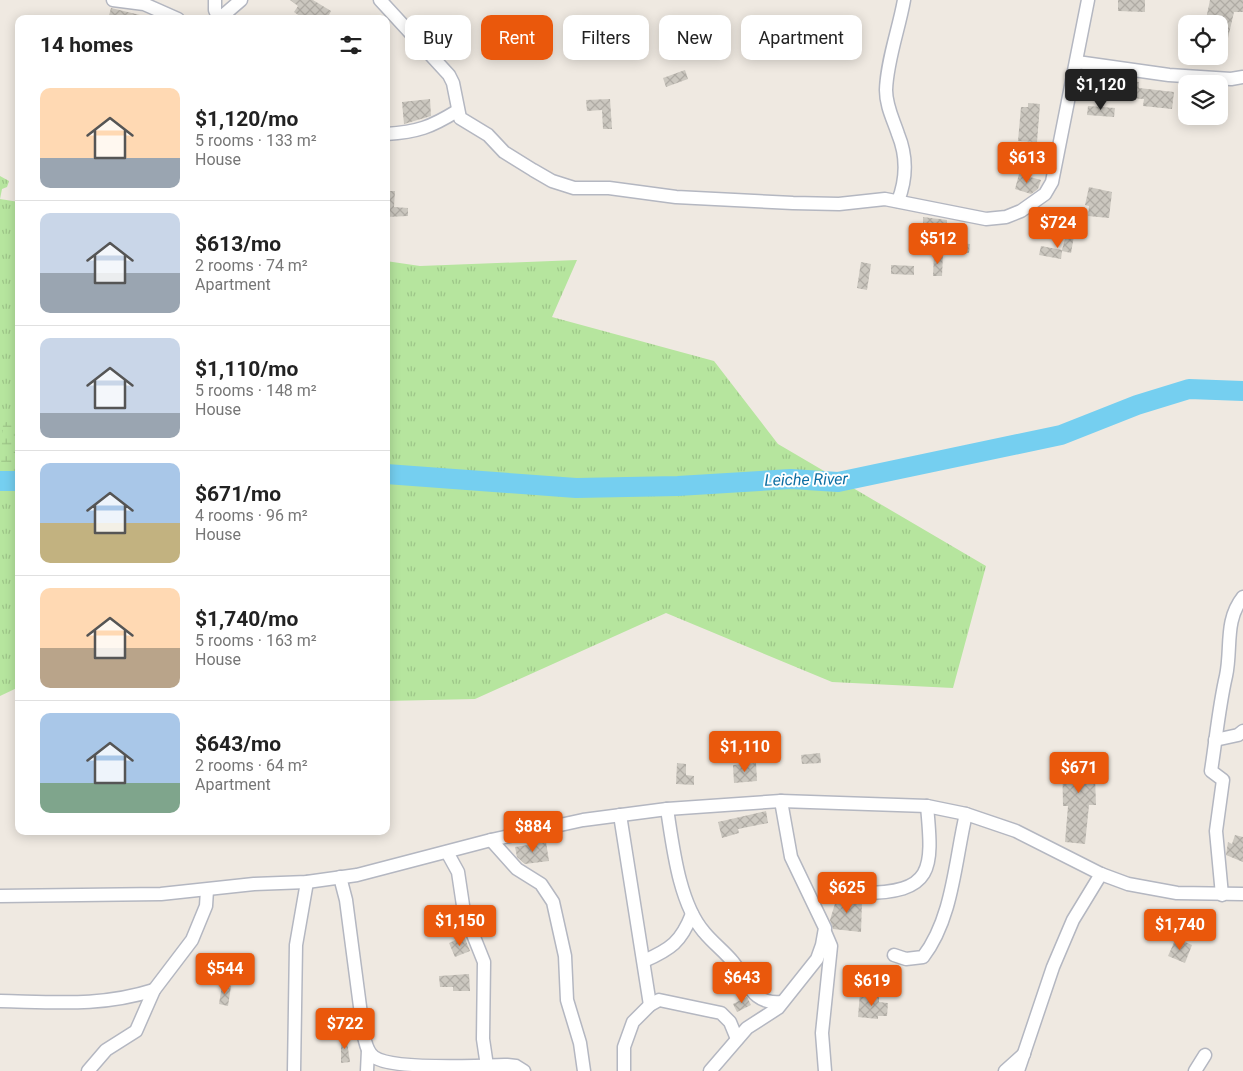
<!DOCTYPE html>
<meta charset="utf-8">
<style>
:root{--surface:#fff;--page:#f6f6f6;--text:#222;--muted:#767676;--line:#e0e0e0;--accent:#ea580c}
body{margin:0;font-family:Roboto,sans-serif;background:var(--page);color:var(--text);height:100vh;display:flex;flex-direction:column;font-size:19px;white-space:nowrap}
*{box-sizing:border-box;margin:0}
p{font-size:16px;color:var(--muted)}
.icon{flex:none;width:28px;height:28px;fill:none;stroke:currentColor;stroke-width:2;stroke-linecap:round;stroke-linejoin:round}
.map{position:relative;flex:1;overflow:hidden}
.panel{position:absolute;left:15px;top:15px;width:375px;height:820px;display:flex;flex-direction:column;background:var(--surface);border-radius:10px;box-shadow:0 2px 12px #0003}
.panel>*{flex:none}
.banner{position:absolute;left:405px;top:15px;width:475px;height:45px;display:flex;gap:10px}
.controls{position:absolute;left:1178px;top:15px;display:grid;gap:10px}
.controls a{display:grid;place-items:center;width:50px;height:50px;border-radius:10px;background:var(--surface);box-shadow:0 2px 12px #0003;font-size:25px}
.price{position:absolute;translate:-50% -42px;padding:0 11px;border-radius:5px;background:var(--accent);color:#fff;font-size:16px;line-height:32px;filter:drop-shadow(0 1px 2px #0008)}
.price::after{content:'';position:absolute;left:50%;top:30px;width:15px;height:11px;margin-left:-8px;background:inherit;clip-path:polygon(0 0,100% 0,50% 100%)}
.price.current{background:#222;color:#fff}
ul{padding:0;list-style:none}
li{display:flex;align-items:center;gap:15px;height:125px;padding:0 25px}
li+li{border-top:1px solid var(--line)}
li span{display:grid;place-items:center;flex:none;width:140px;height:100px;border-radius:10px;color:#555}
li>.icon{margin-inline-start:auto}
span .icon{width:60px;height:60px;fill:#fffc;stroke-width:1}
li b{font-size:21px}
h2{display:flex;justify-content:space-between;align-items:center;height:60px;padding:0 25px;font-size:21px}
.chip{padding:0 18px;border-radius:10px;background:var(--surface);box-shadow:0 2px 12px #0003;font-size:18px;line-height:45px}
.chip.current{background:var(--accent);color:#fff}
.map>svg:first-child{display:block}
.grass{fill:url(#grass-tufts)}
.wetland{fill:url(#wetland-marsh)}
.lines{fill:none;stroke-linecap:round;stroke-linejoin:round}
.river{stroke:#75cff0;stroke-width:20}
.building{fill:url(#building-cross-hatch)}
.minor-casing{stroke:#b4b7c1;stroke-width:15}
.minor{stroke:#fff;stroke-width:12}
.labels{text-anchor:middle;stroke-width:4;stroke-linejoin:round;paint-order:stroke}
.water-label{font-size:16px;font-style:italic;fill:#0d6fa3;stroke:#fff}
</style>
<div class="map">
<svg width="1243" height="1071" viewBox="0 0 1243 1071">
<defs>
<pattern id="grass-tufts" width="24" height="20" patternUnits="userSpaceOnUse" patternTransform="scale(1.25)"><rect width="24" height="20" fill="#b6e59e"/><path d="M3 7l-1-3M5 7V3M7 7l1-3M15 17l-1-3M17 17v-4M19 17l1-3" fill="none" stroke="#9dc588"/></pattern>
<pattern id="wetland-marsh" width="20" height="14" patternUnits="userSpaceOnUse" patternTransform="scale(1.25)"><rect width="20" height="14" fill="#b6e59e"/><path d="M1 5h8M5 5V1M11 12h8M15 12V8" fill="none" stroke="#9dc588"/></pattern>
<pattern id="building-cross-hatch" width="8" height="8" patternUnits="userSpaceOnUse" patternTransform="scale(1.25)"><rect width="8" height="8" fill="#cbc7bf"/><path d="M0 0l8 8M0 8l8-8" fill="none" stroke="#afaba4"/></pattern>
</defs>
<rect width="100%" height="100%" fill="#efe9e1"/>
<g class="grass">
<polygon points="0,176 9,181 7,187 2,189 0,199 19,202 19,687 0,696"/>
<polygon points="577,260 552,317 714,361 778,444 986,566 953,688 832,682 666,613 475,699 386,701 386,261 420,266"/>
</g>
<polygon class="wetland" points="19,419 19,485 0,481 3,423"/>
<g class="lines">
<g class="river">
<polyline points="386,474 576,488 678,486 791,479 838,482 1061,435 1137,405 1189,389 1243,391"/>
<polyline points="0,481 19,481"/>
</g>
</g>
<g class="building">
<polygon points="290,0 313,0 331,11 327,19 304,19 294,12 298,6"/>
<polygon points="1118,0 1145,0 1145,12 1118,11"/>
<polygon points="1210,0 1243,0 1243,12 1234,12 1228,38 1219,37 1219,24 1205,24"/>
<polygon points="111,8 140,15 139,19 108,19"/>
<polygon points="685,70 688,79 666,87 663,78"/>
<polygon points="1116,80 1139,82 1139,88 1174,92 1172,109 1143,106 1144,99 1115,97"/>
<polygon points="430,99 431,116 404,124 402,102"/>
<polygon points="610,99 612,129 603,129 602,110 587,111 586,100"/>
<polygon points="1028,103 1040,104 1037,142 1018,141 1021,107 1028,107"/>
<polygon points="1088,106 1115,108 1114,117 1087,115"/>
<polygon points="1019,174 1041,180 1038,189 1031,194 1015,189"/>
<polygon points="1089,187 1112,192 1109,218 1088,216 1089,206 1085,205"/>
<polygon points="386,191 395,191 394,207 408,208 408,216 386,217"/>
<polygon points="923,217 947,220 946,242 970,244 969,253 935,250 935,233 923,232"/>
<polygon points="1066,235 1074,236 1071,253 1062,251 1061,259 1039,255 1041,246 1062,250"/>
<polygon points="934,254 943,254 942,276 933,276"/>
<polygon points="861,262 871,264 867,290 857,288"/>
<polygon points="891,265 914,266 914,275 891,274"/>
<polygon points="820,753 821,763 802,764 801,755"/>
<polygon points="1062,754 1101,760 1102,777 1095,777 1096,805 1089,805 1085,844 1065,842 1068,806 1063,806"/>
<polygon points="677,763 686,764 686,775 694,776 694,785 676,784"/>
<polygon points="756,763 757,781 734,783 733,765"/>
<polygon points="766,811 768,823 738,829 739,833 722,838 718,822"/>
<polygon points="1235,835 1243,837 1243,862 1226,855 1228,842 1232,844"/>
<polygon points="546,842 549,861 525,864 517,857 515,847"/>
<polygon points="854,896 862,901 861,932 833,929 830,920 837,897"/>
<polygon points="464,936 470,951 455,957 449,943"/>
<polygon points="1176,938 1192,945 1185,963 1168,956"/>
<polygon points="469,974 470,991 453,991 453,987 440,987 439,976"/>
<polygon points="222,985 231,986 228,1006 219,1004"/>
<polygon points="860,993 879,995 879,1002 888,1003 887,1016 878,1016 878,1019 858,1017"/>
<polygon points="747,997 751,1005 737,1012 733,1004"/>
<polygon points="341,1035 346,1035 350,1062 341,1063"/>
</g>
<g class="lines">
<g class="minor-casing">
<g id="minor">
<polyline points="113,0 144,4 178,19"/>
<polyline points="215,0 215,10 219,19"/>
<polyline points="380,0 449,75 453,83 460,118 488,135 504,152 533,170 552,181 574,188 609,188 676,197 793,203 839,204 885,199 986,219 1006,217 1021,211 1045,194 1052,182 1088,0"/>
<polyline points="219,19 241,0"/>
<polyline points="1077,62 1169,75 1231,79 1243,77"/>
<path d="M386,134c32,-2 45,-7 71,-23"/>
<path d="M898,201c9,-23 9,-45 0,-67 -5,-15 -12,-28 -12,-44 1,-30 13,-61 18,-90"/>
<polyline points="1215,740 1238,735 1243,731"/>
<path d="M667,809c6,38 12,94 37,123 9,11 20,19 29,30 16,20 18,43 49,40"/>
<polyline points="620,815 650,1005"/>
<polyline points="491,840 517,869 541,884 553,902 565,956 567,1000 580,1043 584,1071"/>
<polyline points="447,852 458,872 464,912 484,962 483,1039 487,1066"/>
<path d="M340,877l6,23 18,137c2,7 3,15 10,20 18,13 108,9 133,8l9,1 8,5"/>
<path d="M861,893c73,0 72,-23 66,-87"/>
<path d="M1222,895l-6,-64 7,-51 -12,-9c5,-32 8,-65 15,-95 6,-28 -2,-55 17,-79"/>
<polyline points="0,896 161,894 254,884 307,882 357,875 491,840 583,820 667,809 781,801 927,806 966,814 1016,831 1101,874 1128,884 1177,893 1243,894"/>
<path d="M894,955l12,4 17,-2c30,-39 32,-97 43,-143"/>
<path d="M644,961c27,-12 37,-19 48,-47"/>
<path d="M0,1001c54,1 101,6 154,-11"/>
<polyline points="88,1071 106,1050 136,1031 154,990 192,940 206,906 207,890"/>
<polyline points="294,1071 296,945 307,882"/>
<polyline points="367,1071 368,1050"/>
<polyline points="624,1071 624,1047 633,1022 650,1005 659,1000 721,1013 730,1022 737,1039"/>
<polyline points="710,1071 747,1028 778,1008 817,959 822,945 825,928 791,857 781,801"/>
<polyline points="825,1071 822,1033 831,946 825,932"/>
<polyline points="1005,1071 1024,1054"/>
<polyline points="1018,1071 1053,967 1073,920 1101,874"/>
<polyline points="1195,1071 1205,1055"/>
</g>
</g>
<use href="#minor" class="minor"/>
</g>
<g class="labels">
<g class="water-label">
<text transform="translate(806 479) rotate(-1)" y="6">Leiche River</text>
</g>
</g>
</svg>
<div class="controls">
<a><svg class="icon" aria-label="locate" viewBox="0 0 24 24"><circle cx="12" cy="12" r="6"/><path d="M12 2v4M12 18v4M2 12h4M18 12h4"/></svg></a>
<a><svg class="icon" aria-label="layers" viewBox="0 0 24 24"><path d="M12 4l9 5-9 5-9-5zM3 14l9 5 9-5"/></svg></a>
</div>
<b class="price current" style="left:1101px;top:111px">$1,120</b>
<b class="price" style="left:1027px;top:184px">$613</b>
<b class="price" style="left:1058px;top:249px">$724</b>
<b class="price" style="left:938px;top:265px">$512</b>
<b class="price" style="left:745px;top:773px">$1,110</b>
<b class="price" style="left:1079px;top:794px">$671</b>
<b class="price" style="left:533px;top:853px">$884</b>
<b class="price" style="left:847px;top:914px">$625</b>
<b class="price" style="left:460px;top:947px">$1,150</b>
<b class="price" style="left:1180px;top:951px">$1,740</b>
<b class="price" style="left:225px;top:995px">$544</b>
<b class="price" style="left:742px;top:1004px">$643</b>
<b class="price" style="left:872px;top:1007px">$619</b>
<b class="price" style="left:345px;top:1050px">$722</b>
<div class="banner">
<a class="chip">Buy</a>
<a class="chip current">Rent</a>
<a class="chip">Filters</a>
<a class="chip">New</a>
<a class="chip">Apartment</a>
</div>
<section class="panel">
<h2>14 homes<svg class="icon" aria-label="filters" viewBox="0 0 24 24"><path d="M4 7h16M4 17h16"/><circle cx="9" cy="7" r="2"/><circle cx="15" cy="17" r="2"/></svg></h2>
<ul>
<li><span style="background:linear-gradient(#ffd9b3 70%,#9aa5b1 0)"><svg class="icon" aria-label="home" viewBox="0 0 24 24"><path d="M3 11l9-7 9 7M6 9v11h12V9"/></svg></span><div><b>$1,120/mo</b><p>5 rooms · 133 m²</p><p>House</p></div></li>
<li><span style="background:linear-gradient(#c9d6e8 60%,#9aa5b1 0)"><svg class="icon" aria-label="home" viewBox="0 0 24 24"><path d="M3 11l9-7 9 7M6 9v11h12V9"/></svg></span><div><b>$613/mo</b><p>2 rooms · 74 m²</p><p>Apartment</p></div></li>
<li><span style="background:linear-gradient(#c9d6e8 75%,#9aa5b1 0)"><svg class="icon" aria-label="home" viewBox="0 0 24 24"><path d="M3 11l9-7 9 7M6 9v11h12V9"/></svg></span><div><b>$1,110/mo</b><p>5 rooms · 148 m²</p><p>House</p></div></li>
<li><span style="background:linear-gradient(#a9c7e8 60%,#c2b280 0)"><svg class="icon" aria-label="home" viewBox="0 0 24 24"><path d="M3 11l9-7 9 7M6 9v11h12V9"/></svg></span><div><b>$671/mo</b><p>4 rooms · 96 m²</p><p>House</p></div></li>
<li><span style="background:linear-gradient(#ffd9b3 60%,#b9a48a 0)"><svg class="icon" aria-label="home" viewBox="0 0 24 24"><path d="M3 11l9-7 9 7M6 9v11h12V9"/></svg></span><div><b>$1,740/mo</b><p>5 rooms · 163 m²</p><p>House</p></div></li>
<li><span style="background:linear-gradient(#a9c7e8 70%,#7fa58c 0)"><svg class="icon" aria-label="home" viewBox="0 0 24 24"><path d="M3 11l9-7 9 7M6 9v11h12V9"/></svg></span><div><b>$643/mo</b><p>2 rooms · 64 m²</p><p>Apartment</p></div></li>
</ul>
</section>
</div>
